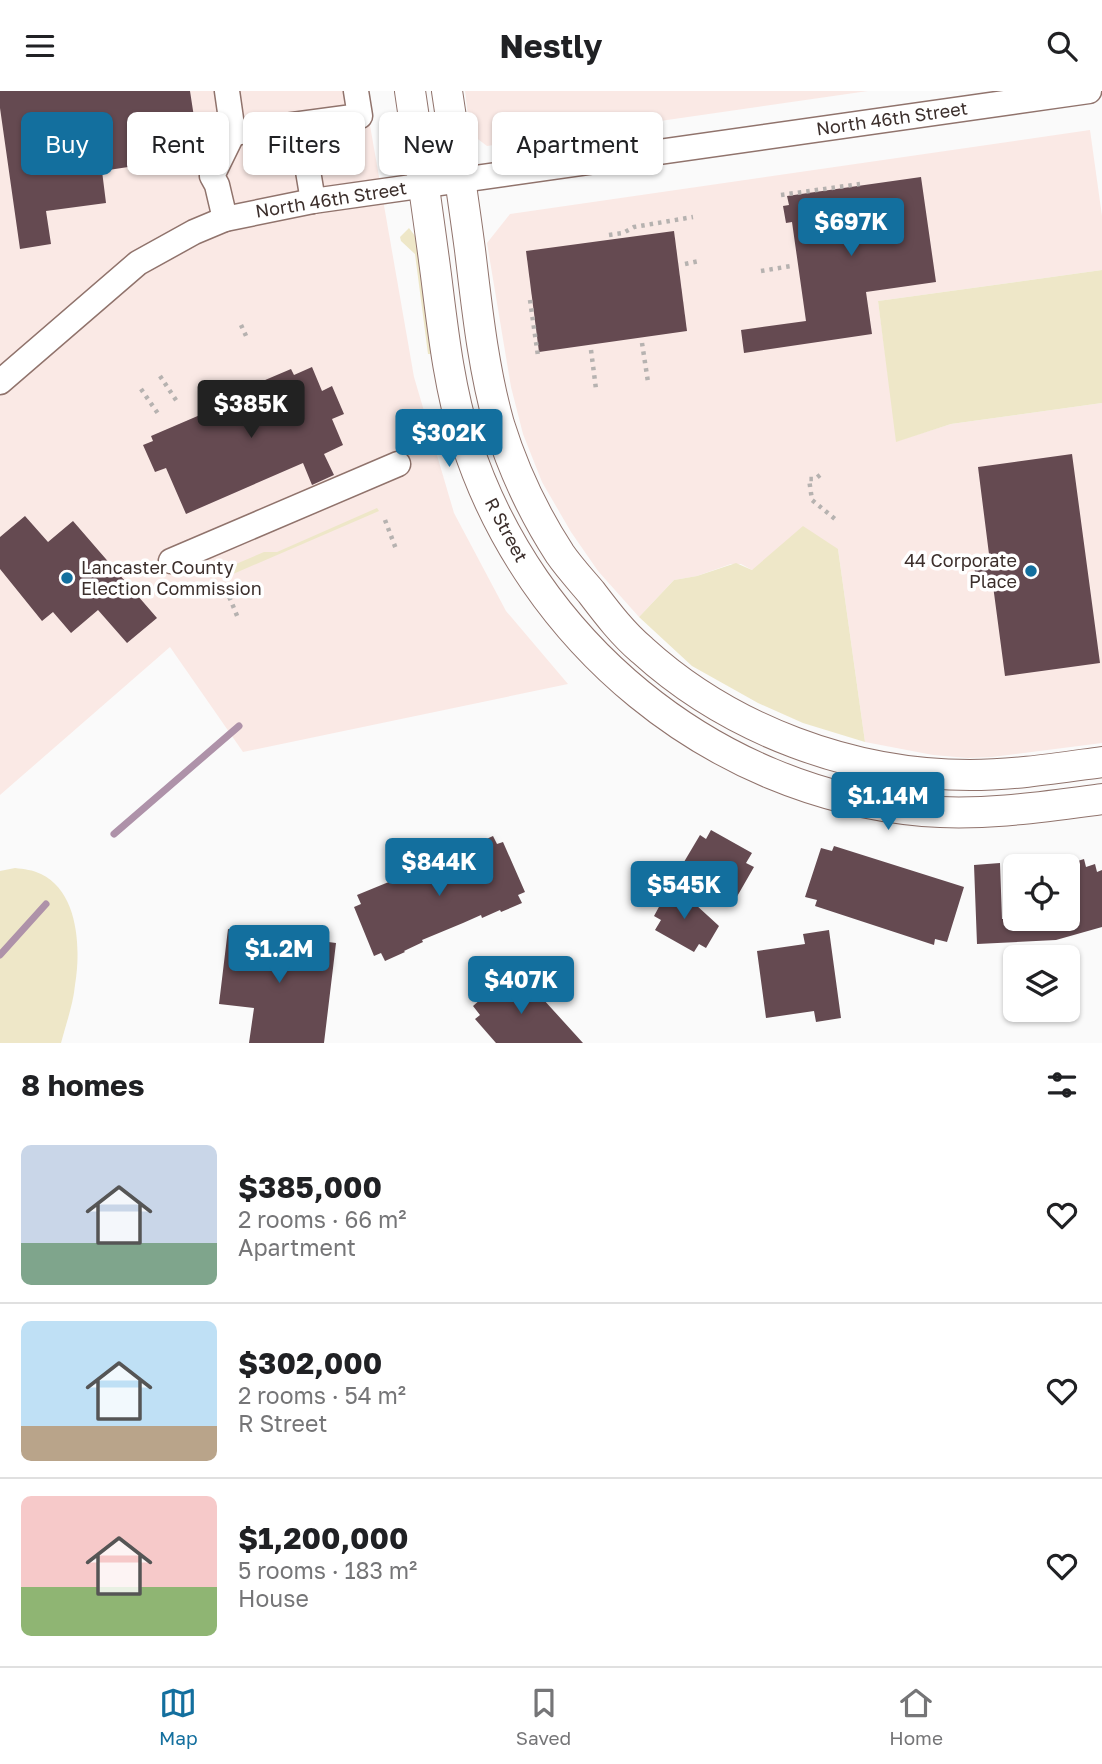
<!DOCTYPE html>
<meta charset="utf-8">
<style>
:root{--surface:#fff;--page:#f6f6f6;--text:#202124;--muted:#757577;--line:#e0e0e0;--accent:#136f9e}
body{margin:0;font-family:"Golos Text",sans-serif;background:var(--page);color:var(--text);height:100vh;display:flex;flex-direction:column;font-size:26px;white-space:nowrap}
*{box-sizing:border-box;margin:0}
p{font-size:23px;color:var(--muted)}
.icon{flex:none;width:38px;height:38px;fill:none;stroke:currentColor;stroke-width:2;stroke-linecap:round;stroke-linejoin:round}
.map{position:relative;height:952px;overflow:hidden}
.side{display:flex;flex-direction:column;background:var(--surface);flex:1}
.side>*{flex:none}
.top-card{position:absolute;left:21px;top:21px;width:700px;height:63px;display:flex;gap:14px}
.tools{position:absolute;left:1003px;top:763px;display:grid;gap:14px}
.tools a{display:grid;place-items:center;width:77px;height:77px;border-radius:10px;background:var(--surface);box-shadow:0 2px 5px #0004;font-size:35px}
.price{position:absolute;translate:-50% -60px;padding:0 16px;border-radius:7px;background:var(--accent);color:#fff;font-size:23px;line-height:46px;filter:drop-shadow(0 2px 4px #0008)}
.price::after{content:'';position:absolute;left:50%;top:42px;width:21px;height:16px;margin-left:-10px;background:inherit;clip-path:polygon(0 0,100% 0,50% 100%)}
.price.current{background:#222;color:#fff}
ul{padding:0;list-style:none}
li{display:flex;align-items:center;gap:21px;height:175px;padding:0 21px}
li+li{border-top:2px solid var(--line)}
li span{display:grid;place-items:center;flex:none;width:196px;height:140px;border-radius:10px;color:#555}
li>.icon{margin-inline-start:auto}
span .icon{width:84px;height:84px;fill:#fffc;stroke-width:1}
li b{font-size:30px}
h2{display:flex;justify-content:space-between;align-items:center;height:84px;padding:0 21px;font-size:30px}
.chip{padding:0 24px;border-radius:10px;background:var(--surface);box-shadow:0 2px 5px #0004;font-size:24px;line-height:63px}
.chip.current{background:var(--accent);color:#fff}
header{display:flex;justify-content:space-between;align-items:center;height:91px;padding:0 21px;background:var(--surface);font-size:32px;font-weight:700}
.tabs{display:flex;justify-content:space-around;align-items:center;height:98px;border-top:2px solid var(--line);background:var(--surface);font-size:19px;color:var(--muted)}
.tabs a{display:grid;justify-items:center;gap:4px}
.tabs .current{color:var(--accent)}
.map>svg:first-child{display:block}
.built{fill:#fae9e5}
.green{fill:#eee7c8}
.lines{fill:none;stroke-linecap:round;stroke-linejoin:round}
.stream{stroke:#ae92a9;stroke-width:7}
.building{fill:#654a51}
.minor-casing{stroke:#90736c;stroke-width:27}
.major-casing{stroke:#90736c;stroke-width:32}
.path{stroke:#b6b2b0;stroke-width:4.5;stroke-dasharray:3.5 5;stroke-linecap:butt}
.minor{stroke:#fff;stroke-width:24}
.major{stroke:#fff;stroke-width:30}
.poi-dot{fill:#136f9e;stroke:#fff;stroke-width:2.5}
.labels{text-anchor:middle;stroke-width:7;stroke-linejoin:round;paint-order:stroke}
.street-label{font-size:18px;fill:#3c2f2c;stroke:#fff}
.poi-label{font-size:18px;fill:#3c2f2c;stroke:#fff;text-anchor:end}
</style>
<header><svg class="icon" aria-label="menu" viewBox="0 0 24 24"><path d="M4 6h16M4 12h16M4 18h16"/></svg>Nestly<svg class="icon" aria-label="search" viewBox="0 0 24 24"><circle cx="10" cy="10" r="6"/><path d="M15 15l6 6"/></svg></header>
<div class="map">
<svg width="1102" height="952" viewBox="0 0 1102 952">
<rect width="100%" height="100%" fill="#fafafa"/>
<g class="built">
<polygon points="0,0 364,0 414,286 454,422 506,520 568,593 243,661 170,556 0,704"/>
<polygon points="465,0 868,0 487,55 470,42"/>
<polygon points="1090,39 1102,125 1102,179 878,210 897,350 951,333 1102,312 1102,652 992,666 968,667 933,664 865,651 838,458 752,479 741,473 731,473 697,485 674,489 639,526 598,480 571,441 542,391 523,343 511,296 487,152 510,123"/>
</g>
<g class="green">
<polygon points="409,137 418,149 432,246 431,263 428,263 415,163 401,150 400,146"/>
<polygon points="1102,179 1102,312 951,333 896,351 878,210"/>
<polygon points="377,417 379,420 233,483 232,477 236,473 264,461 277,461"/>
<polygon points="803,435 838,458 865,651 803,632 758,612 692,575 639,526 674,489 697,485 736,472 752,479"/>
<path d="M15,777c9,1 18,2 26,6 38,18 40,76 34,111 -2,20 -9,39 -14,58h-61v-172z"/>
</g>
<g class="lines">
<g class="stream">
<polyline points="114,743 239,635"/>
<polyline points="0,864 46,813"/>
</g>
</g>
<g class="building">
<polygon points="0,0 190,0 200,65 102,80 106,112 46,120 51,153 20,158 0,17"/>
<polygon points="921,86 936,191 866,201 872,243 744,262 741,239 806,230 792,131 786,132 783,115 789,114 787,105"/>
<polygon points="674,140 687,240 539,261 526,160"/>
<polygon points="312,276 322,300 332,295 344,323 332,328 343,354 324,363 334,384 312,394 303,372 186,423 166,377 155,381 143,354 153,350 151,345 235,309 232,303 291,278 294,284"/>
<polygon points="1072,363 1100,572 1005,585 992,487 976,490 974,473 990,471 978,376"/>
<polygon points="25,425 48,451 73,430 157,527 127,552 98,519 71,542 53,521 42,530 0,478 0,446"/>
<polygon points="711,739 752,762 746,772 754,776 735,809 681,776 700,744 706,748"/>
<polygon points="493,745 497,753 503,751 525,801 518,804 522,812 501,821 500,819 482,827 481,824 463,832 422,849 423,851 404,860 405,861 385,870 381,862 374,865 354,816 361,813 357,804 396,788 397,790 416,783 454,766 453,763"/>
<polygon points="834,755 964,796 947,851 935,848 934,854 815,815 817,809 805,806 821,757 832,760"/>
<polygon points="1084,768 1086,776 1095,773 1097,781 1102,779 1102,836 1056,849 977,853 974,774 1000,772 1002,828 1068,828 1068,773"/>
<polygon points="672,792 719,835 706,857 699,853 694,861 655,839 661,829 654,825"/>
<polygon points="228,838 336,852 324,952 249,952 254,917 219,913"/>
<polygon points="829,839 841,927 816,931 814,920 766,927 757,860 805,853 803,843"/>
<polygon points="512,881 520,890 523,886 583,952 496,952 475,928 480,924 473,915"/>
</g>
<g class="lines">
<g class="minor-casing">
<g id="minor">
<polyline points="296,34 307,74 313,110"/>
<polyline points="233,42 360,25 356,0"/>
<polyline points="225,128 217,94 212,85 233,42 227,0"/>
<polyline points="0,291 138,172 194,141 225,128 313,110 1089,0"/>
<polyline points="171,470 398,373"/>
</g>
</g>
<g class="major-casing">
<g id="major">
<path d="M410,0c9,61 18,123 26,184 7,56 13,112 30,166 64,200 246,352 457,370 60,5 119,-4 179,-12"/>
<path d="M447,0c8,53 16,106 23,159 7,58 13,117 29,174 14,45 35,90 61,130 9,13 20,25 31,38 16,21 31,41 51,58 88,80 210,125 328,125 45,0 88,-7 132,-13"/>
</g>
</g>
<g class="path">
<polyline points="781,104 860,93"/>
<polyline points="609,144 623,142 634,136 693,126"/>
<polyline points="685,173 699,170"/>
<polyline points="761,180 791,175"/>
<polyline points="530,209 538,265"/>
<polyline points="241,234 247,247"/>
<polyline points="642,252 648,291"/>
<polyline points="591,259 596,298"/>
<polyline points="160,285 178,312"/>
<polyline points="141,298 159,324"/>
<polyline points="820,384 815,388 809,388 812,409 835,428"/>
<polyline points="385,429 396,458"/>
<polyline points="226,498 238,527"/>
</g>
<use href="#minor" class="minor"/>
<use href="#major" class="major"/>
</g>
<g class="poi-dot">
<circle cx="1031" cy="480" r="7"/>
<circle cx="67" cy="487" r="7"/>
</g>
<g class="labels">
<g class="street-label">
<text transform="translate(892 28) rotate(-8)" y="6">North 46th Street</text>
<text transform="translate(331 109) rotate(-9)" y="6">North 46th Street</text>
<text transform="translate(506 439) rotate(62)" y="6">R Street</text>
</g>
<g class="poi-label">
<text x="1017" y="476">44 Corporate<tspan x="1017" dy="21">Place</tspan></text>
<text x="81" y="483" text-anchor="start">Lancaster County<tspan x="81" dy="21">Election Commission</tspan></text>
</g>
</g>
</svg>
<div class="tools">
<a><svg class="icon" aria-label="locate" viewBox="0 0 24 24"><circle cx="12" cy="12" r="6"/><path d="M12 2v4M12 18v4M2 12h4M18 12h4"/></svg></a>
<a><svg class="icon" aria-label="layers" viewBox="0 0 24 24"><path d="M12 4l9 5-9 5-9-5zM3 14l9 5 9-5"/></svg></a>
</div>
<b class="price" style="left:851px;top:167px">$697K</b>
<b class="price current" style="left:251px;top:349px">$385K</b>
<b class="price" style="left:449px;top:378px">$302K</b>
<b class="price" style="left:888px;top:741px">$1.14M</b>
<b class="price" style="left:439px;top:807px">$844K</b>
<b class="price" style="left:684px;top:830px">$545K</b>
<b class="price" style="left:279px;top:894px">$1.2M</b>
<b class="price" style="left:521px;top:925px">$407K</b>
<div class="top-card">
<a class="chip current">Buy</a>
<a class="chip">Rent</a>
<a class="chip">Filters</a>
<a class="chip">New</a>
<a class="chip">Apartment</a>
</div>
</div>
<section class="side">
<h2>8 homes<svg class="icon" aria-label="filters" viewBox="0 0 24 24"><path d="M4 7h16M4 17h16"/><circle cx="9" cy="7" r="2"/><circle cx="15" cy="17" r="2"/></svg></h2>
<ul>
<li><span style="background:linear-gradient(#c9d6e8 70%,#7fa58c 0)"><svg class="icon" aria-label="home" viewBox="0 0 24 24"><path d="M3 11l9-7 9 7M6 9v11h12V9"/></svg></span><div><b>$385,000</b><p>2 rooms · 66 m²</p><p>Apartment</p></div><svg class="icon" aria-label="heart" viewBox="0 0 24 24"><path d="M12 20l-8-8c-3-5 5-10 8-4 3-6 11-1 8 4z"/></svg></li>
<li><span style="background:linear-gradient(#bfe0f5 75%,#b9a48a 0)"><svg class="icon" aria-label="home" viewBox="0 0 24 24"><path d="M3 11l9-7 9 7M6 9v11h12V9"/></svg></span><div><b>$302,000</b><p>2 rooms · 54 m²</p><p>R Street</p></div><svg class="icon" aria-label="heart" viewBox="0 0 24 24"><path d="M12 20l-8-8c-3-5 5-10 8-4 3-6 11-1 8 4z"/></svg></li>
<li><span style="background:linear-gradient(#f6c9c9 65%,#8fb573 0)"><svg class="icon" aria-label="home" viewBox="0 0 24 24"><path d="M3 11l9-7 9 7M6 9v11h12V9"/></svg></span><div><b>$1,200,000</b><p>5 rooms · 183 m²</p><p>House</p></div><svg class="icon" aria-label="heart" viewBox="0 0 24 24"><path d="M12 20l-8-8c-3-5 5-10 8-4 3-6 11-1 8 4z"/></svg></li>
</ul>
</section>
<nav class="tabs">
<a class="current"><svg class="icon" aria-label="map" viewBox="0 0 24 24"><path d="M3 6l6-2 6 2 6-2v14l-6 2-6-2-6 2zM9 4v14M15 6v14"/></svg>Map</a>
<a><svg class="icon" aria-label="saved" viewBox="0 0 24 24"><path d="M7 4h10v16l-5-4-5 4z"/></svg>Saved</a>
<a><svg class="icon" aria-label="home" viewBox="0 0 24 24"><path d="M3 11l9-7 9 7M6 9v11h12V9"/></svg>Home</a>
</nav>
